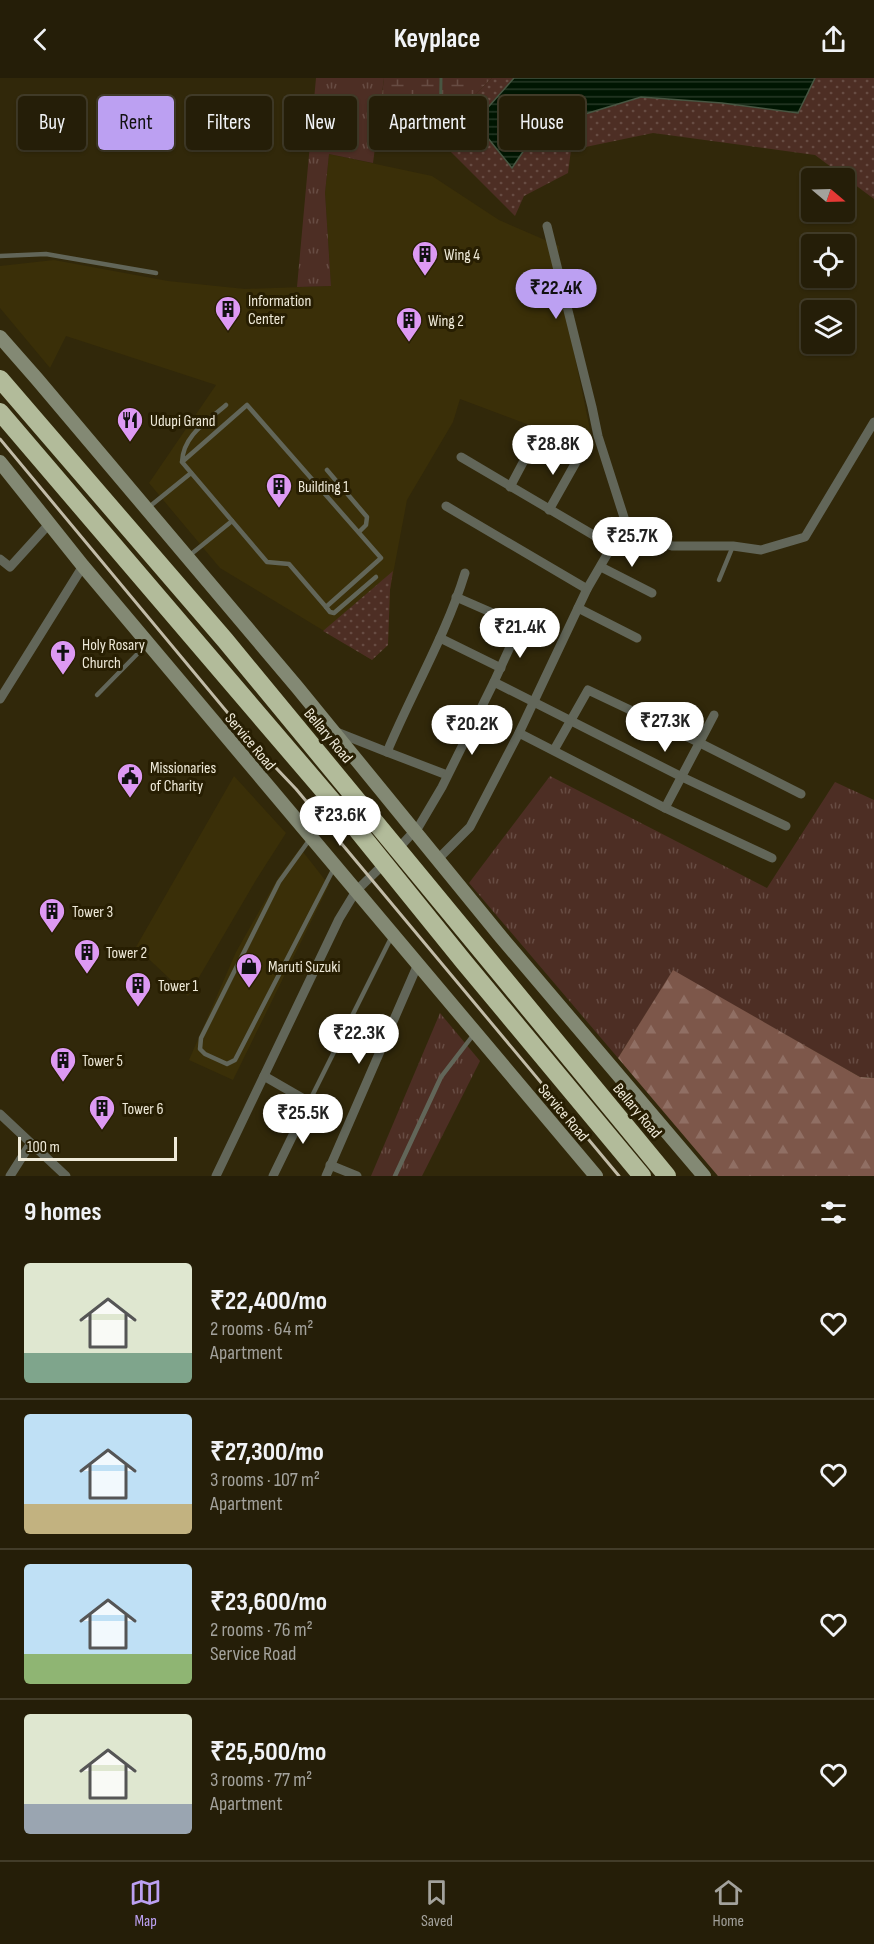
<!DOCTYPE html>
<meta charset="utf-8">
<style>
:root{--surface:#251e08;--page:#312b16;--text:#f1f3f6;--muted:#a3a29c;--line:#423c29;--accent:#bca0f2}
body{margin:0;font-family:"Sofia Sans Condensed",sans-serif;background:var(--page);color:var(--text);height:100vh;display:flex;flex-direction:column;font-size:22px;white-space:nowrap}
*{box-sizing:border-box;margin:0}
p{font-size:20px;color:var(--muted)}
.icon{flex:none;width:33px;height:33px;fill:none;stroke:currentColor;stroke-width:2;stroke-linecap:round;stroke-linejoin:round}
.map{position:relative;height:1098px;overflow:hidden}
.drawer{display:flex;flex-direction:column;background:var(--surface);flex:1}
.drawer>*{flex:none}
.hud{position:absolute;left:18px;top:18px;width:838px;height:54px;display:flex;gap:12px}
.needle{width:39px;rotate:109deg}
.controls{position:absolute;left:801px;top:90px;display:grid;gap:12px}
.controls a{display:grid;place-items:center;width:54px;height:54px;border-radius:6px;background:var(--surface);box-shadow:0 2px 4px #0004,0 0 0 2px var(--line);font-size:30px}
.scale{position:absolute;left:18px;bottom:15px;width:159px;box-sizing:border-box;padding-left:6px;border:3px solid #efead9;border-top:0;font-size:16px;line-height:21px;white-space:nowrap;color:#efead9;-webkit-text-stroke:4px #271e02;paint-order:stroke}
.price{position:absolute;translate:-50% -51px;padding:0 14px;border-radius:21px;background:#fff;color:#222;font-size:20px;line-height:39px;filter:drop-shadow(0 2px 3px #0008)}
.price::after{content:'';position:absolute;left:50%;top:36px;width:18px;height:14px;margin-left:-9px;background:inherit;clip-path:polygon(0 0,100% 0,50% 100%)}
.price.active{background:var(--accent);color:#111}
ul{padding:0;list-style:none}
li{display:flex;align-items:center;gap:18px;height:150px;padding:0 24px}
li+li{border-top:2px solid var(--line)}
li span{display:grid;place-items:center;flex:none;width:168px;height:120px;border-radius:6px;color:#555}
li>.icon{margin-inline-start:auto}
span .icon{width:72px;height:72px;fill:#fffc;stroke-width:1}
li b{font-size:26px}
h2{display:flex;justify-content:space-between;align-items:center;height:72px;padding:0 24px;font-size:26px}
.chip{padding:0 21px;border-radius:6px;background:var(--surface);box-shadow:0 2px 4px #0004,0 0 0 2px var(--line);font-size:21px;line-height:54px}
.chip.active{background:var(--accent);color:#111}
header{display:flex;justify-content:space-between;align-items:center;height:78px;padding:0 24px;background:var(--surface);font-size:27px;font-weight:700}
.menu{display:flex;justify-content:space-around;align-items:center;height:84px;border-top:2px solid var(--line);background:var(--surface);font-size:16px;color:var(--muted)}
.menu a{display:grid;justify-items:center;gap:3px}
.menu .active{color:var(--accent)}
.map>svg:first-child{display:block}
.built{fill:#3a2f08}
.grass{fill:url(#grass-tufts)}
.forest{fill:url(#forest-firs)}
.wetland{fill:url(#wetland-marsh)}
.park{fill:url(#park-dots)}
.water{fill:url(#water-rules);stroke:#485642;stroke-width:1.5}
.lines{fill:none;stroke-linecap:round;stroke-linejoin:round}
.stream{stroke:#485642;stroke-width:3}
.lane{stroke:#626659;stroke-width:4.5}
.street{stroke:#626659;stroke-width:9}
.secondary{stroke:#838974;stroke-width:14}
.highway{stroke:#b2bb9a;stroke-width:18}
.rail{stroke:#c2bca8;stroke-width:3}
.labels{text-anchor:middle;stroke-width:6;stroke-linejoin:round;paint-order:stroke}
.poi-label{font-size:16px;fill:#efead9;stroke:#271e02;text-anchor:start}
.street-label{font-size:16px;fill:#efead9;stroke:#271e02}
</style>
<header><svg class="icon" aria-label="back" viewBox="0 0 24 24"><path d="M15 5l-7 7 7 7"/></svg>Keyplace<svg class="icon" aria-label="share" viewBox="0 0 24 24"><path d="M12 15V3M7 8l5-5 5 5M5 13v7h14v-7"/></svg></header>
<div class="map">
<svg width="874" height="1098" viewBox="0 0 874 1098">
<defs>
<pattern id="grass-tufts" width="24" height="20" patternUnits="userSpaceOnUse" patternTransform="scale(1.5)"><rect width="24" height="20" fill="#4d2e24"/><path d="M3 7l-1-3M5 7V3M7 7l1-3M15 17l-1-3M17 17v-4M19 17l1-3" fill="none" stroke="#674c43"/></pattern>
<pattern id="forest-firs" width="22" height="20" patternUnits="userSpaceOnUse" patternTransform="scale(1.5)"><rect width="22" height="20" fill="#7d574a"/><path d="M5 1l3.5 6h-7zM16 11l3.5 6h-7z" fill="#906f64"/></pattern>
<pattern id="wetland-marsh" width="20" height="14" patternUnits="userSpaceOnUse" patternTransform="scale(1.5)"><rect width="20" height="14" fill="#4d2e24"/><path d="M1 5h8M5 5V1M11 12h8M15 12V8" fill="none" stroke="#674c43"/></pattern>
<pattern id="park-dots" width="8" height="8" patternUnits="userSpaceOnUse" patternTransform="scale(1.5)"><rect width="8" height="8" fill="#4d2e24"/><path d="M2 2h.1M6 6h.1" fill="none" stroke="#674c43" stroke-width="1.8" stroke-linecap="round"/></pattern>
<pattern id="water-rules" width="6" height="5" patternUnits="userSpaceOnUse" patternTransform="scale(1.5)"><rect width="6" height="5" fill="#001602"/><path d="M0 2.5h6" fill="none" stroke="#263826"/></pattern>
</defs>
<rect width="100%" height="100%" fill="#31280a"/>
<g class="built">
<polygon points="329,76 432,98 499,142 559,168 557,192 594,371 460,321 453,344 407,422 390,512 388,567 372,582 220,490 149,405 216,307 66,258 50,290 0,230 0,188 54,182 168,203 245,211 331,208 325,115"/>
<polygon points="234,698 286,755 256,802 188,918 136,869"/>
<polygon points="300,770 329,807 233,1002 189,982 236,874 278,800"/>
</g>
<g class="grass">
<polygon points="316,0 384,0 373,85 329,76 325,115 331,208 297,209"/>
<polygon points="550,698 767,810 835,704 874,722 874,1000 860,999 673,893 618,980 469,805"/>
<polygon points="440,935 480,983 422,1098 371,1098"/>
</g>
<polygon class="forest" points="673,892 860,999 874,1000 874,1098 718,1098 618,980"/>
<polygon class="wetland" points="384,0 492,0 445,46 376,69"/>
<g class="park">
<polygon points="492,0 514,0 476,44 539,50 641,19 722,25 797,35 815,0 874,0 874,121 815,77 653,55 571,72 568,95 524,118 515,138 446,69 445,46"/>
<polygon points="393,493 390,512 388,567 372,582 323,553"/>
</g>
<polygon class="water" points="514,0 815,0 798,35 722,25 641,19 539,50 512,90 475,44"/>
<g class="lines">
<polyline class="stream" points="441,0 440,66 481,51"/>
<g class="lane">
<polyline points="0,178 46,176 156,195"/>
<path d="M182,384l65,-57 134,153 -55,49 -37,-43 -22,-2 -85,-100c1,-27 26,-41 44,-57"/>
<polyline points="327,392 367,439 366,447 359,454"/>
<polyline points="149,429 191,395"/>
<polyline points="190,477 232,443"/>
<polyline points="719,502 733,468"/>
<polyline points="326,529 330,534 334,535 376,499"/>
<polyline points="97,617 146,567"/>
<polyline points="310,761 279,804 201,960 200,971 205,976 227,986 235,982 334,790"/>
<polyline points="309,1024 392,858"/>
<polyline points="395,1098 441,999 474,956"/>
</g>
<g class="street">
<polyline points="547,148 592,329 598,358 629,455"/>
<polyline points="461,379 612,468"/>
<polyline points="510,409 536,360"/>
<polyline points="446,428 587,511"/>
<polyline points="549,432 580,377"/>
<polyline points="0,481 10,489 49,446"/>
<polyline points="601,489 652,515"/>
<polyline points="456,519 520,547 494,604"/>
<polyline points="578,530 637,560"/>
<polyline points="440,560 501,590"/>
<polyline points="0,621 83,488"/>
<polyline points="334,653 387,674"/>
<polyline points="519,655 665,730 772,780"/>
<polyline points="554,672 588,612 700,665 801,716"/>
<path d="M447,697l-60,-23c25,-60 59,-117 78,-179"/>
<polyline points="665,730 714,637"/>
<polyline points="396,773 419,748 442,709 494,604 682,699 786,748"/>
<polyline points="438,781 470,749 519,655 587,511 612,468 629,455 672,468 733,468 761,472 805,459 874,344"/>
<polyline points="264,998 309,1024 273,1098"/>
<polyline points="0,1036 66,1098"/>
<polyline points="330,1087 357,1098"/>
<polyline points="10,1098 31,1065"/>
<polyline points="216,1098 339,841 356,813 387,783"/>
<polyline points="326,1098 418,886"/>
</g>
<g class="secondary">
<polyline points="0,259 37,301 297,609 501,859 704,1098"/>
<polyline points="0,384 83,488 596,1098"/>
</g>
<g class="highway">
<polyline points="0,301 225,562 667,1098"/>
<polyline points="0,334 358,753 464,884 642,1098"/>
</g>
<polyline class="rail" points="0,361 257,670 296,711 619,1098"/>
</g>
<defs>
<g id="building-pin" transform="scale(1.35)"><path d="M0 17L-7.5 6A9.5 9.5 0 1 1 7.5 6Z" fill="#dd99f3" stroke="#271e02"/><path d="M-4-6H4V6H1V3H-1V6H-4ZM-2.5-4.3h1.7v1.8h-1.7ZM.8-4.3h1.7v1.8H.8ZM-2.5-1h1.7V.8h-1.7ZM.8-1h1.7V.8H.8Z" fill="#111"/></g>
<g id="restaurant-pin" transform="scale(1.35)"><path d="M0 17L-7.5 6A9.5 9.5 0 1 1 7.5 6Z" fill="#dd99f3" stroke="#271e02"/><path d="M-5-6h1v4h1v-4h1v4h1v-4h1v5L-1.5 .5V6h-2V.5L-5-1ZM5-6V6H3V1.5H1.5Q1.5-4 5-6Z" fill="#111"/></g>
<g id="church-pin" transform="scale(1.35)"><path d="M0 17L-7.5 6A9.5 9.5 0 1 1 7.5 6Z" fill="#dd99f3" stroke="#271e02"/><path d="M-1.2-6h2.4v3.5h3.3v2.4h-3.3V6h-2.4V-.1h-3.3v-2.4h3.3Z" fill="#111"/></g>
<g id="civic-pin" transform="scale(1.35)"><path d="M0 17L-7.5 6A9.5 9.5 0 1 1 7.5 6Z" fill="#dd99f3" stroke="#271e02"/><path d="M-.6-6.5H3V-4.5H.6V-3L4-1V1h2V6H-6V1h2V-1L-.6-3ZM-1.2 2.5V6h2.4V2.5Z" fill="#111"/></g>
<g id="shop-pin" transform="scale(1.35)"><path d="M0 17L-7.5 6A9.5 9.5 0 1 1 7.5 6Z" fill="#dd99f3" stroke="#271e02"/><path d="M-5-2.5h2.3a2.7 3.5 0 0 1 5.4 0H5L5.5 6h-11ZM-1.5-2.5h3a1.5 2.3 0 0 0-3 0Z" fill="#111"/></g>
</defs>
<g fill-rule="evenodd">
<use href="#building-pin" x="425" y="176"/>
<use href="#building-pin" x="228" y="231"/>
<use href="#building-pin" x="409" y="242"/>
<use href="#restaurant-pin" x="130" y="342"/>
<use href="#building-pin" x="279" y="408"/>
<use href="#church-pin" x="63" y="575"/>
<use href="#civic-pin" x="130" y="698"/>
<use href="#building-pin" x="52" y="833"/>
<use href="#building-pin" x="87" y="874"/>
<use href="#shop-pin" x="249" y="888"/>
<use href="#building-pin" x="138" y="907"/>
<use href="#building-pin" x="63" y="982"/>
<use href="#building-pin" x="102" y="1030"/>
</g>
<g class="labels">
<g class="poi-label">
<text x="444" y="182">Wing 4</text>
<text x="248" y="228">Information<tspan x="248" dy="18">Center</tspan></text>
<text x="428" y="248">Wing 2</text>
<text x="150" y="348">Udupi Grand</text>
<text x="298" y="414">Building 1</text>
<text x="82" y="572">Holy Rosary<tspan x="82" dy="18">Church</tspan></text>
<text x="150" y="695">Missionaries<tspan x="150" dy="18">of Charity</tspan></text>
<text x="72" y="839">Tower 3</text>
<text x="106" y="880">Tower 2</text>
<text x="268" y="894">Maruti Suzuki</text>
<text x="158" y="913">Tower 1</text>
<text x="82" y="988">Tower 5</text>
<text x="122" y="1036">Tower 6</text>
</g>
<g class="street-label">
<text transform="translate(329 657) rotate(50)" y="6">Bellary Road</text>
<text transform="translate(251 663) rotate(50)" y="6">Service Road</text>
<text transform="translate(638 1032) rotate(50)" y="6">Bellary Road</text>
<text transform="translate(564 1034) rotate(50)" y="6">Service Road</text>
</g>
</g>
</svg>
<div class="controls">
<a><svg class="needle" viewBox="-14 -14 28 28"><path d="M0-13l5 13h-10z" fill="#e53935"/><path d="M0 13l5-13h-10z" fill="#a3a29c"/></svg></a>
<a><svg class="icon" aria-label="locate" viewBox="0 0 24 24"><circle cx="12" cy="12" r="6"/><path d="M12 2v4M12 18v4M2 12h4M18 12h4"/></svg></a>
<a><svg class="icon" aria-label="layers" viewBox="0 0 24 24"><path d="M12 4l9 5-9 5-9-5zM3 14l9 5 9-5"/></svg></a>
</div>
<div class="scale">100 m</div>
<b class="price active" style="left:556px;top:242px">₹22.4K</b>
<b class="price" style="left:553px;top:398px">₹28.8K</b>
<b class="price" style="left:632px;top:490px">₹25.7K</b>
<b class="price" style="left:520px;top:581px">₹21.4K</b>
<b class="price" style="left:665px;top:675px">₹27.3K</b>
<b class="price" style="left:472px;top:678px">₹20.2K</b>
<b class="price" style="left:340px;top:769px">₹23.6K</b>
<b class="price" style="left:359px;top:987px">₹22.3K</b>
<b class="price" style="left:303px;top:1067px">₹25.5K</b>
<div class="hud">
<a class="chip">Buy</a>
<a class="chip active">Rent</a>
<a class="chip">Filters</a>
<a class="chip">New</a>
<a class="chip">Apartment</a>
<a class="chip">House</a>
</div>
</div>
<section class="drawer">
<h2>9 homes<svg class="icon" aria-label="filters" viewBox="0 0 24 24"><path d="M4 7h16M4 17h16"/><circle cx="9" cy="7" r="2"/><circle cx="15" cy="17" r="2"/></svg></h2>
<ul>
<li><span style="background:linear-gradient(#dfe7d0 75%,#7fa58c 0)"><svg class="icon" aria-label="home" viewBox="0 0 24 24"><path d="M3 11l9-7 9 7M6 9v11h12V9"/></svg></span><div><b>₹22,400/mo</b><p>2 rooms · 64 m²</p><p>Apartment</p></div><svg class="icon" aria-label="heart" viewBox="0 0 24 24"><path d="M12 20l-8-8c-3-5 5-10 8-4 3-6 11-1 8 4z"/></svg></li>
<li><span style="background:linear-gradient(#bfe0f5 75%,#c2b280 0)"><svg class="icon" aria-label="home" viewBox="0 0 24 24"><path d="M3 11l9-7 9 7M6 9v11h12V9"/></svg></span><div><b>₹27,300/mo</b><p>3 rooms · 107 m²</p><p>Apartment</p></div><svg class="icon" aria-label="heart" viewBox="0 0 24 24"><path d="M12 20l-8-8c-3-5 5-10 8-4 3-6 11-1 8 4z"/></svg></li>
<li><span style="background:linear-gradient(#bfe0f5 75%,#8fb573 0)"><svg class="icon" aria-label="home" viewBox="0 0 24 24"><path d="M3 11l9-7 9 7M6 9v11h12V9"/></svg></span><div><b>₹23,600/mo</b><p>2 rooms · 76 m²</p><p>Service Road</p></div><svg class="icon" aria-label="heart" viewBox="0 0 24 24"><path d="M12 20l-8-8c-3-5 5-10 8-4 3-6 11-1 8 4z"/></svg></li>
<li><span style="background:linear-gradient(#dfe7d0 75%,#9aa5b1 0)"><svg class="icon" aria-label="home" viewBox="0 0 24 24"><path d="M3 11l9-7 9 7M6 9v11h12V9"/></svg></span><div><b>₹25,500/mo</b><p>3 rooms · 77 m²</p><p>Apartment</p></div><svg class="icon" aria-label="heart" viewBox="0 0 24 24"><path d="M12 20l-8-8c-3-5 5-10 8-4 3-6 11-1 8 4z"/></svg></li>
</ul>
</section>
<nav class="menu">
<a class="active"><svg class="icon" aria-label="map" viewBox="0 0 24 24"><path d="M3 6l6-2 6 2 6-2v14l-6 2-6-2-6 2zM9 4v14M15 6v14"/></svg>Map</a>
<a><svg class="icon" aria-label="saved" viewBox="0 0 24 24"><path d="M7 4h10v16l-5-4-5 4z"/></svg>Saved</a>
<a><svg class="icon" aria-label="home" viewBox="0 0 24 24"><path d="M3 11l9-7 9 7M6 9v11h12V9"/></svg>Home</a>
</nav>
